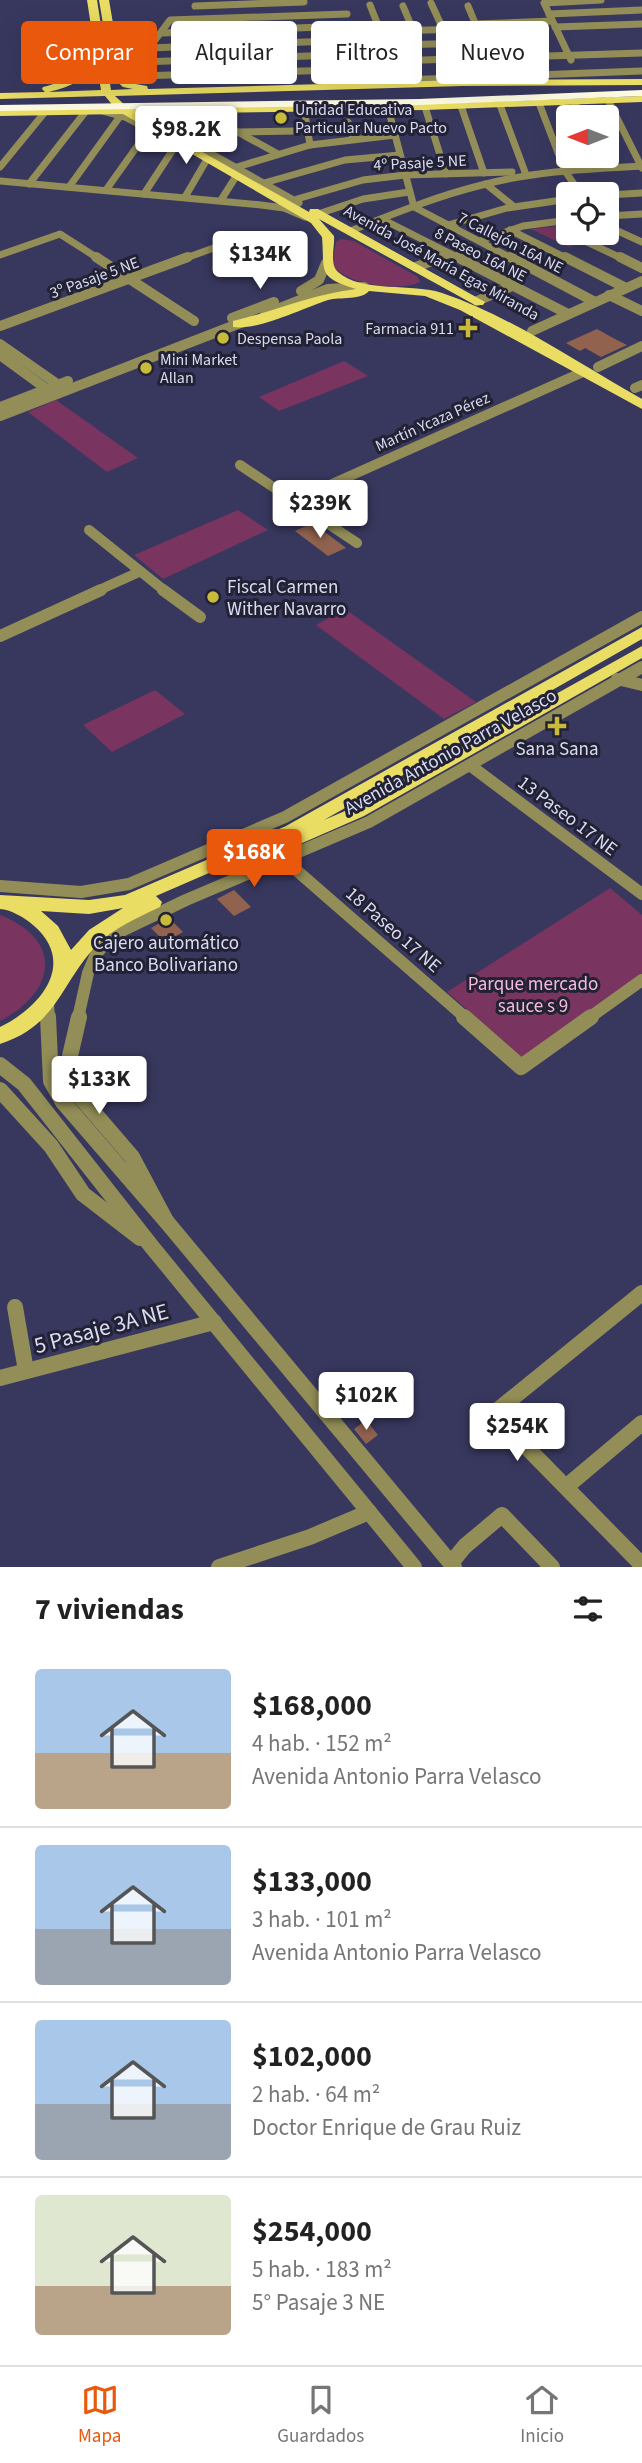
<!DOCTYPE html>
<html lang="es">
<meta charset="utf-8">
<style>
:root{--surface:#fff;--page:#f2f2f2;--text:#222;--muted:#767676;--line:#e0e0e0;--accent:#ea580c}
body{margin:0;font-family:"Source Sans 3",sans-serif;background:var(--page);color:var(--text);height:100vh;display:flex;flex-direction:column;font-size:26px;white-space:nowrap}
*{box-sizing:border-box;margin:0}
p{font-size:23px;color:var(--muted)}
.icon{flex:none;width:38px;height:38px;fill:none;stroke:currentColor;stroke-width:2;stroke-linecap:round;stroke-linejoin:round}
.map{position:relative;height:1567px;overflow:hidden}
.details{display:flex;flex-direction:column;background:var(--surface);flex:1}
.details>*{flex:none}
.banner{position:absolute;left:21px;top:21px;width:600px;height:63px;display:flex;gap:14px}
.needle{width:46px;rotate:270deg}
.controls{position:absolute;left:556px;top:105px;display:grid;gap:14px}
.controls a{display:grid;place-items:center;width:63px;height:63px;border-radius:7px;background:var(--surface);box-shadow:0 7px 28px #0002;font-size:35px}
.price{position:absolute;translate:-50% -60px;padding:0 16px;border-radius:7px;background:#fff;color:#222;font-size:23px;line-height:46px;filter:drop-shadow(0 2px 4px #0008)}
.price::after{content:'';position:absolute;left:50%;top:42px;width:21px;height:16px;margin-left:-10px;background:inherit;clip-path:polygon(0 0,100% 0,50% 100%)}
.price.selected{background:var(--accent);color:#fff}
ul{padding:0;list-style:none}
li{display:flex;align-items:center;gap:21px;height:175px;padding:0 35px}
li+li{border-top:2px solid var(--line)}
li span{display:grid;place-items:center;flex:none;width:196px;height:140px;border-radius:7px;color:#555}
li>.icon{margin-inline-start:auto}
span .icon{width:84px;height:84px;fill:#fffc;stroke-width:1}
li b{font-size:30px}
h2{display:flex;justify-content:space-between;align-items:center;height:84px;padding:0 35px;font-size:30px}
.tag{padding:0 24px;border-radius:7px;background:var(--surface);box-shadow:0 7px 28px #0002;font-size:24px;line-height:63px}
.tag.selected{background:var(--accent);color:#fff}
.tab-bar{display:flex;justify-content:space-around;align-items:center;height:98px;border-top:2px solid var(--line);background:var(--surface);font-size:19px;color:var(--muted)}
.tab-bar a{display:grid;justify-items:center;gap:4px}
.tab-bar .selected{color:var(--accent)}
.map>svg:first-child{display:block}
.green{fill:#793460}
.building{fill:#91634f}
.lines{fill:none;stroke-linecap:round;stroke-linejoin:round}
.minor-far3{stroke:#938e57;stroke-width:7}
.minor-far2{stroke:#938e57;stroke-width:10}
.minor-far1{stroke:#938e57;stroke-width:12}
.minor{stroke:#938e57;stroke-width:16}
.major{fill:#eadd63;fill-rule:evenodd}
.highway{fill:#fcfae0;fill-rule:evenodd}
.poi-dot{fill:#c8bb3b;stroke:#222234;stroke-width:2.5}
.labels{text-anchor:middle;stroke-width:6;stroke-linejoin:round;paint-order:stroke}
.far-poi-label{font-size:16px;fill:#d9dbf3;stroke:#222234;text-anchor:start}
.far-street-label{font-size:16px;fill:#d9dbf3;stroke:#222234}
.poi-label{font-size:19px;fill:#d9dbf3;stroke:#222234}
.street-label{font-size:19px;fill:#d9dbf3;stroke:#222234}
.park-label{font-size:19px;fill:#f4badb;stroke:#222234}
.near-street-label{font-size:23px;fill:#d9dbf3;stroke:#222234}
</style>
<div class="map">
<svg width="642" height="1567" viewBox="0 0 642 1567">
<rect width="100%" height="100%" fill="#38385f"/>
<g class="green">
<polygon points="569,225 569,233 607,233 569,247 531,229"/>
<path d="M341,239l13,2 64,36 2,5c-21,10 -75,3 -88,-18l4,-22z"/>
<polygon points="344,361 368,376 279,411 259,397"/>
<polygon points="56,400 138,458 107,472 28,412"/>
<polygon points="238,510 268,530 163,579 134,555"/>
<polygon points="345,609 476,702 444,719 316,625"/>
<polygon points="155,690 185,714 112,752 83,725"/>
<polygon points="610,888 642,915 642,978 522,1058 447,992"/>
<path d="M0,915c64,25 56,77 0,106z"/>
</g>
<g class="building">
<polygon points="597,329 613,338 627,345 601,357 585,348 580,351 566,343"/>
<polygon points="313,523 346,548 328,556 295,531"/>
<polygon points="234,890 251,907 234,916 217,899"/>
<polygon points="169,918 183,932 165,942 151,928"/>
<polygon points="366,1420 378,1435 366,1444 354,1429"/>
</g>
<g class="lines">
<g class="minor-far3">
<polyline points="431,3 443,29"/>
<polyline points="370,5 383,38"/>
<polyline points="195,6 304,2"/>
<polyline points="403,6 413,30"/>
<polyline points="468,6 480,35"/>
<polyline points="549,14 642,10"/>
<polyline points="513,23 527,57"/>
<polyline points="475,24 552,21"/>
<polyline points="555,27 642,24"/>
<polyline points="380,31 477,29"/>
<polyline points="162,33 351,26"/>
<polyline points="386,45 483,43"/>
<polyline points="149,48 357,40"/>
<polyline points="571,60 544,3 601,0"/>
<polyline points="392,61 642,53"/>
<polyline points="141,62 363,54"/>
<polyline points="137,76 369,69"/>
<polyline points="136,81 144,55 170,20 347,14"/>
<polyline points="373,81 642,71"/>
<polyline points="608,100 642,168"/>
<polyline points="574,101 581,117"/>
<polyline points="539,103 565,171 581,194"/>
<polyline points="500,105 525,172"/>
<polyline points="461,106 484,173"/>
<polyline points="425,107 446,174"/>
<polyline points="194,108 278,154"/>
<polyline points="304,108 310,145"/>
<polyline points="388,108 414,207 513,259"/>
<polyline points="150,110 144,112 144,116 299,203"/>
<polyline points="103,111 125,117 181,147"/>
<polyline points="348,122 353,138"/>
<polyline points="239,132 296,131"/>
<polyline points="0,167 45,112"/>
<polyline points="237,167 310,145 395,135"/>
<polyline points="0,181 261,205 284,208 305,217"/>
<polyline points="264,183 345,160 400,155"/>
<polyline points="29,184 86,111"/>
<polyline points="486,184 512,205"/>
<polyline points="69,187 121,115"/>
<polyline points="106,190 143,138"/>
<polyline points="144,194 176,145"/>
<polyline points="607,195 642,193"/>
<polyline points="185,197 206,161"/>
<polyline points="297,199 363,180 405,175 512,172"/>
<polyline points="221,200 235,178"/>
<polyline points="318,214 363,199 409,192"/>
<polyline points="607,216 642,214"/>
<polyline points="382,219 461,259"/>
<polyline points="448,225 507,208 569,199"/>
<polyline points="607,226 642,242"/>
<polyline points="510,230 568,259"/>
<path d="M350,231c43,-17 87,-35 132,-46 52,-14 106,-16 160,-19"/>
<polyline points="480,241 523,226 569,220"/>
<polyline points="585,241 623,259"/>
<polyline points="0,255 60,234 99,259"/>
<polyline points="183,259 222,245"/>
<polyline points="437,259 451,254"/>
</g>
<g class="minor-far2">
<polyline points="96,257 194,321"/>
<polyline points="457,257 568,314"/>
<polyline points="510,257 595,302"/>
<polyline points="565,257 626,288"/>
<polyline points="620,257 642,268"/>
<polyline points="416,267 442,257"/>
<polyline points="301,291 319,280 326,263"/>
<polyline points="609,295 642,311"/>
<polyline points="477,301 512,286"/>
<polyline points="265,314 328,289 364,287"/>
<polyline points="232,318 274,302"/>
<polyline points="0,326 188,257"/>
<polyline points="532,331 642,281"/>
<polyline points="0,344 63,388"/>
<polyline points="0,355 52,393"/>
<polyline points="598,367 642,346"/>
<polyline points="635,388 642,385"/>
<polyline points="0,407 68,381"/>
<polyline points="0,416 248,320"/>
<polyline points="240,465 357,543"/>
<polyline points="294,501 583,372"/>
<polyline points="89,530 165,591"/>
<polyline points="97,591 139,572"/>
</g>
<g class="minor-far1">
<polyline points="163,590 200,617"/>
<polyline points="0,636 101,590"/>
<polyline points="617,679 642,685"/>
<polyline points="471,766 642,894"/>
<polyline points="272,849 466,1018"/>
<polyline points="0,886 81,892 129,884 285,817 642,617"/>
<polyline points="48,1004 49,1018"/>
<polyline points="78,1018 88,973 96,954 113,935 186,900 369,822 642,667"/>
<polyline points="589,1018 642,980"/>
</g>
<g class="minor">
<polyline points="48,1017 51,1081 63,1102 166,1221 454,1567"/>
<polyline points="79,1017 70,1056 70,1085 132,1157 166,1221"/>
<polyline points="464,1017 521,1067 591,1017"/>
<polyline points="0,1065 24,1084 152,1247 414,1567"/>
<polyline points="0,1090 51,1146 83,1194 140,1238"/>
<polyline points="15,1307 26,1371"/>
<polyline points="0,1378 214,1322"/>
<polyline points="494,1414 642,1565"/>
<polyline points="483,1422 642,1293"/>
<polyline points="567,1486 642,1423"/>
<polyline points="451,1563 465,1546 502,1515 552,1567"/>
<polyline points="219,1567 310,1537 369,1512"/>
</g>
<g class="major">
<path d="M87,0h10l14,90 22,-1 -10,-2 -11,-10 -13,-77h10l13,76 8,7 17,3 1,3 314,-9 180,-1v6l-180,1 -347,10 13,12 297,-4 217,-8v6l-217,8 -290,4 174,98 1,-3h8l167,93 -2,3h-8l-156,-86 15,17c1,11 -5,28 4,36 23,21 75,11 104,21 71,24 135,70 200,106v10l-182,-99 -35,-14 -56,-5c-7,9 -29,6 -41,9 -25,8 -70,31 -95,27v-6c42,-10 81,-27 123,-32 -40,-12 -31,-18 -34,-52l-11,-14 -188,-109 -123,2v-6l115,-2 -10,-12 -105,3v-6l45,-1 -3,-3 1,-2c28,-7 41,-16 43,-45l7,-3zM95,55l6,35 -52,2c23,-6 40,-12 46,-37z"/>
<path d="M642,627v12l-318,181 28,-12 290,-162v12l-278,158 -64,28 -6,2 -9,-6 -129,56 6,6 -2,5c-23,11 -47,21 -64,39 -36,38 -38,79 -96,98v-17c40,-19 78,-64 33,-102 -8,-7 -23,-16 -33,-16v-14l89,5 36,-5 161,-69zM123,908l-34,22 -18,20 -13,-24 -17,-15 48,3z"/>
</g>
<polygon class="highway" points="642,90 642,96 419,105 0,111 0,105 419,99"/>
</g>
<g class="poi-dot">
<circle cx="281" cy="118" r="7"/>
<path d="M464.5 317.5h7v7h7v7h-7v7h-7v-7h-7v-7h7z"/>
<circle cx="223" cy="338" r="7"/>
<circle cx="146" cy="368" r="7"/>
<circle cx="213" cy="597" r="7"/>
<path d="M553.5 715.5h7v7h7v7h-7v7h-7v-7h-7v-7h7z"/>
<circle cx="166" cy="920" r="7"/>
</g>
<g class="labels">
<g class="far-poi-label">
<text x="295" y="115">Unidad Educativa<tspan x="295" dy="18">Particular Nuevo Pacto</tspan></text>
<text x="454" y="334" text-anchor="end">Farmacia 911</text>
<text x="237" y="344">Despensa Paola</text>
<text x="160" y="365">Mini Market<tspan x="160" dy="18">Allan</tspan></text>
</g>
<g class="far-street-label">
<text transform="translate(420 162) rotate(-3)" y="6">4º Pasaje 5 NE</text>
<text transform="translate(511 242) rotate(27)" y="6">7 Callejón 16A NE</text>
<text transform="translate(481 254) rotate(27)" y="6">8 Paseo 16A NE</text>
<text transform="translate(442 262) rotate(29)" y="6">Avenida José María Egas Miranda</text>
<text transform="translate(94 277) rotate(-20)" y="6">3º Pasaje 5 NE</text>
<text transform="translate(432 421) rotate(-24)" y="6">Martín Ycaza Pérez</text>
</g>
<g class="poi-label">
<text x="227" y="593" text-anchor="start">Fiscal Carmen<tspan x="227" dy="22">Wither Navarro</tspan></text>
<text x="557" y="755">Sana Sana</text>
<text x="166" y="949">Cajero automático<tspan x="166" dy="22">Banco Bolivariano</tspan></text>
</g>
<g class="street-label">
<text transform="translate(450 751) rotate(-29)" y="7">Avenida Antonio Parra Velasco</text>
<text transform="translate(568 815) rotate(37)" y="7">13 Paseo 17 NE</text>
<text transform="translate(394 929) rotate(41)" y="7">18 Paseo 17 NE</text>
</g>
<g class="park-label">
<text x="533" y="990">Parque mercado<tspan x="533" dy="22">sauce s 9</tspan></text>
</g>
<g class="near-street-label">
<text transform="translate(101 1328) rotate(-15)" y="8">5 Pasaje 3A NE</text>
</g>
</g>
</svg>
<div class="controls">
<a><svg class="needle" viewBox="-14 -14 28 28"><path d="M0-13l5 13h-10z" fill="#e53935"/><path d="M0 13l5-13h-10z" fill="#767676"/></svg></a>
<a><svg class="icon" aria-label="locate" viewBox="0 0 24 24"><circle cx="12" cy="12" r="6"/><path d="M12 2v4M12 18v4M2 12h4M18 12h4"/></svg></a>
</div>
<b class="price" style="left:186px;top:166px">$98.2K</b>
<b class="price" style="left:260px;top:291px">$134K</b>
<b class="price" style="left:320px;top:540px">$239K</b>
<b class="price selected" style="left:254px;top:889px">$168K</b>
<b class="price" style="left:99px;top:1116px">$133K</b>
<b class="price" style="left:366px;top:1432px">$102K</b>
<b class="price" style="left:517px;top:1463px">$254K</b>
<div class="banner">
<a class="tag selected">Comprar</a>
<a class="tag">Alquilar</a>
<a class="tag">Filtros</a>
<a class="tag">Nuevo</a>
</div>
</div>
<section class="details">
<h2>7 viviendas<svg class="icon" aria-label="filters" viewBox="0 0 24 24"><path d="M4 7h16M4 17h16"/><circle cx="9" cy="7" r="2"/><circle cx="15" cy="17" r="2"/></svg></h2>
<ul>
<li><span style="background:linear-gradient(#a9c7e8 60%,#b9a48a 0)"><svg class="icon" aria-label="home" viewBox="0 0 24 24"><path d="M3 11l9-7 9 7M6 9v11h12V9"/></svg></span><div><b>$168,000</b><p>4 hab. · 152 m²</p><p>Avenida Antonio Parra Velasco</p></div></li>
<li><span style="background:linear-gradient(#a9c7e8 60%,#9aa5b1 0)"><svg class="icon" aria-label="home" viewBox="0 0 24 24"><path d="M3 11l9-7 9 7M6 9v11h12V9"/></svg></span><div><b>$133,000</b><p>3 hab. · 101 m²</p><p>Avenida Antonio Parra Velasco</p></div></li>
<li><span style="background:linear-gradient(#a9c7e8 60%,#9aa5b1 0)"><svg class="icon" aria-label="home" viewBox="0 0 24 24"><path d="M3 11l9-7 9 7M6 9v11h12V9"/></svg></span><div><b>$102,000</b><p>2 hab. · 64 m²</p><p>Doctor Enrique de Grau Ruiz</p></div></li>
<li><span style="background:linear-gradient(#dfe7d0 65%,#b9a48a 0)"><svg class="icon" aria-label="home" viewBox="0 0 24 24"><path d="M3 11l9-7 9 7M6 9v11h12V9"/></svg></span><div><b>$254,000</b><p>5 hab. · 183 m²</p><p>5° Pasaje 3 NE</p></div></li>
</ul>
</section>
<nav class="tab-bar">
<a class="selected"><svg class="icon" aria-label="map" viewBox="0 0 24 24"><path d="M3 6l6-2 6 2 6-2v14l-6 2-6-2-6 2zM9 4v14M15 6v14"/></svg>Mapa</a>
<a><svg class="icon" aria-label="saved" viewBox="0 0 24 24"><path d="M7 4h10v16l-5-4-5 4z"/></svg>Guardados</a>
<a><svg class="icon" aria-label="home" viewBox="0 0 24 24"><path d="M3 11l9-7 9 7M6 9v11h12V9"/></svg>Inicio</a>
</nav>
